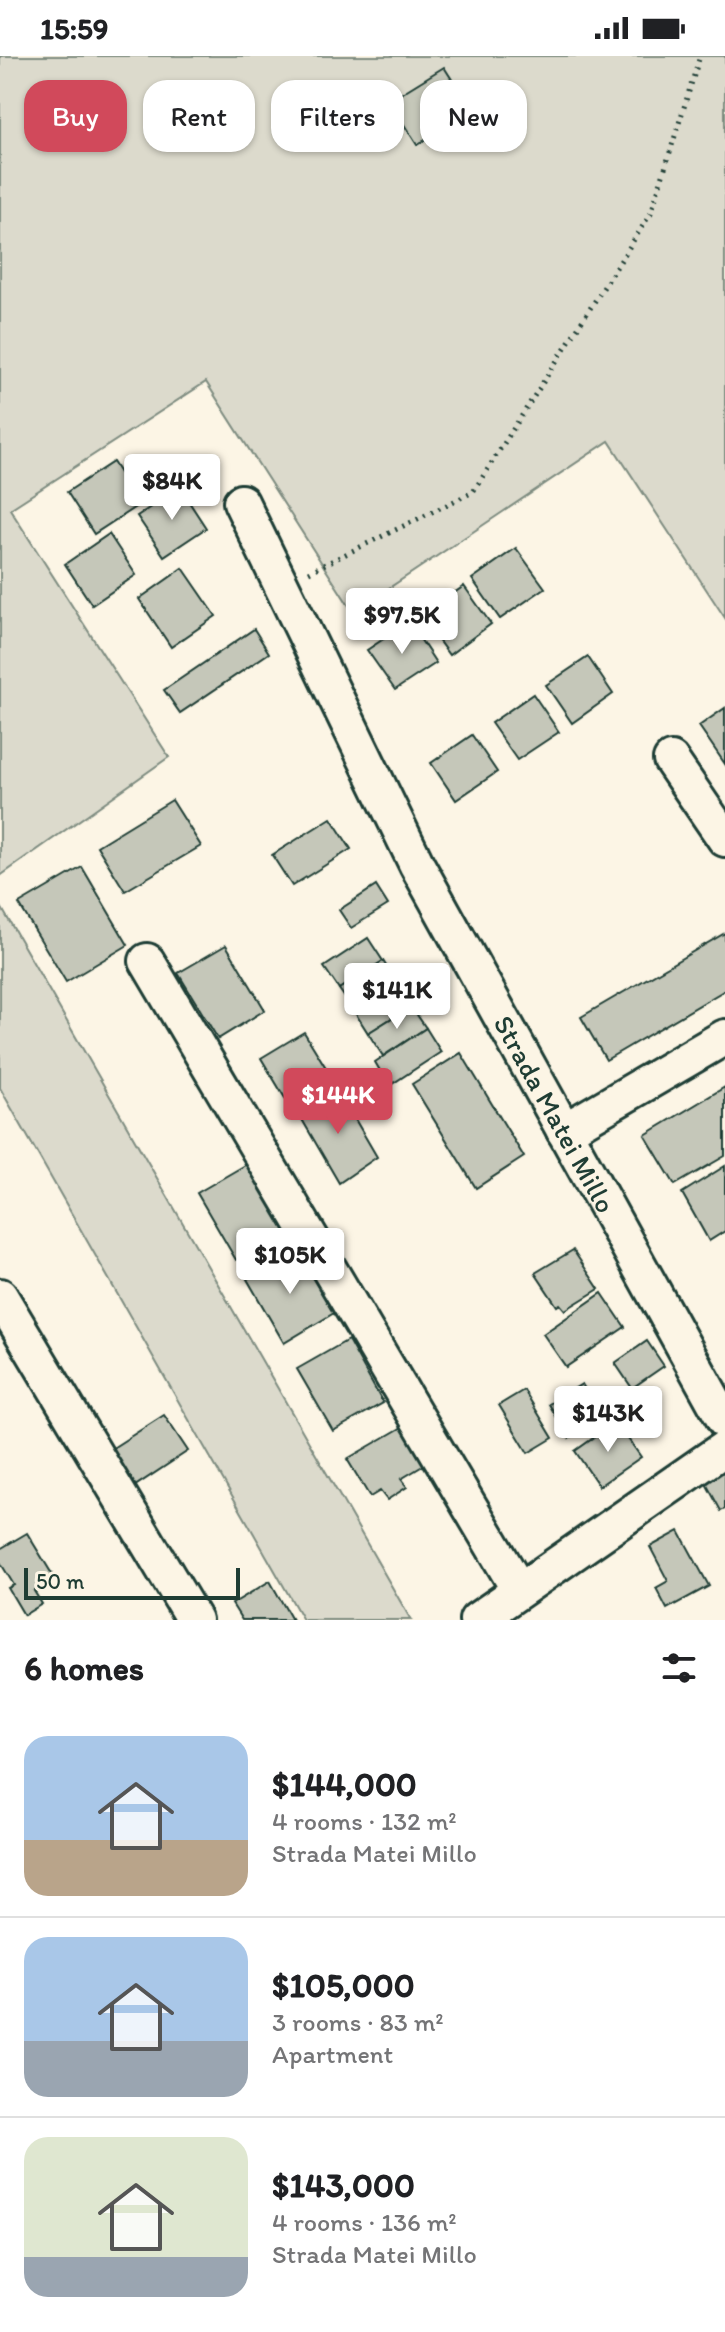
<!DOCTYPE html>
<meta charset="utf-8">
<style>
:root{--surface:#fff;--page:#f2f2f2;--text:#202124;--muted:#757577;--line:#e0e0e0;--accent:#d1495b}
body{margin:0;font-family:Itim,sans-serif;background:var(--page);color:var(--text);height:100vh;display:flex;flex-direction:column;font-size:30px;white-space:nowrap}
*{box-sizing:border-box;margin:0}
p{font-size:26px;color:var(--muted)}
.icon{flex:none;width:44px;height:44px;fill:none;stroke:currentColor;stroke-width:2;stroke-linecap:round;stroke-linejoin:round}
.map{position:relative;height:1564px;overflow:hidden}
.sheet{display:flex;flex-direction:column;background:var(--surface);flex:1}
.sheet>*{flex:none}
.hud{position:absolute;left:24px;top:24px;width:678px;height:72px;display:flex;gap:16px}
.scale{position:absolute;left:24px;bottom:20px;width:216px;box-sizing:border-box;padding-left:8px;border:4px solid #1f3d34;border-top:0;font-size:22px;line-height:28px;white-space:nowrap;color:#1f3d34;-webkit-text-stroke:6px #fcf5e5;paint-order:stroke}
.price{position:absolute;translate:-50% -68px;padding:0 18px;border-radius:8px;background:#fff;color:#222;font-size:26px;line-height:52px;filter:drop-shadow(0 2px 4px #0008)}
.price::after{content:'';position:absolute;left:50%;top:48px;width:24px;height:18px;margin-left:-12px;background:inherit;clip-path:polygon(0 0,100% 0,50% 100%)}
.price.on{background:var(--accent);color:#fff}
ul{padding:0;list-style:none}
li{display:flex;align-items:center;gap:24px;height:200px;padding:0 24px}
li+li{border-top:2px solid var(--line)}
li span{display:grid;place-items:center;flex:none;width:224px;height:160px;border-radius:24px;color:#555}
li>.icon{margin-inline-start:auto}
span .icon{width:96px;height:96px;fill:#fffc;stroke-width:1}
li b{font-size:34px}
h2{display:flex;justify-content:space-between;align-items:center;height:96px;padding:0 24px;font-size:34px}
.chip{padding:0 28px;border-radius:24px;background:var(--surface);box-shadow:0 2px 6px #0004;font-size:28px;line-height:72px}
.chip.on{background:var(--accent);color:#fff}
.status{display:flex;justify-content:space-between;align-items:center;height:56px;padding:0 40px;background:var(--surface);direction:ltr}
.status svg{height:22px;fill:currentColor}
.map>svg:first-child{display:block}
.green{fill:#dcdacc;stroke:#7e8c80;stroke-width:2}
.building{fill:#c5c7b9;stroke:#1f3d34;stroke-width:2}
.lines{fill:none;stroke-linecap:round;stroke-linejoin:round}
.minor-casing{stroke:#1f3d34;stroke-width:40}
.path{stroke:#1f3d34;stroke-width:5;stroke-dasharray:2 6;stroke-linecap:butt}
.minor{stroke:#fcf5e5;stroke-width:34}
.labels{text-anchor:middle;stroke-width:6;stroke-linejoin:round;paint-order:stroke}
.street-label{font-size:28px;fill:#1f3d34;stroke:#fcf5e5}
</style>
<div class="status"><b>15:59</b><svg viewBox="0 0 49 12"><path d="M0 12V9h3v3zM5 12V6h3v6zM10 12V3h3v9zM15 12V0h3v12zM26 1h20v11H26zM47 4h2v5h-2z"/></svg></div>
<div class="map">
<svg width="725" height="1564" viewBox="0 0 725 1564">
<rect width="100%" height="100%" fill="#fcf5e5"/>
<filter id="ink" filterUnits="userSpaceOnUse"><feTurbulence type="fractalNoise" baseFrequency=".0125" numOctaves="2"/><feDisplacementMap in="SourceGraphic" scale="16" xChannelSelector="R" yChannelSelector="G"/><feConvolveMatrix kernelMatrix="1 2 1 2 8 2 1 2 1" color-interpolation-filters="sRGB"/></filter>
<g filter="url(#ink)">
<g class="green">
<polygon points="0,0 725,0 725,562 609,385 353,556 206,326 10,453 169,701 0,820"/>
<polygon points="0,849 411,1564 303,1564 0,1032"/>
</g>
<g class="building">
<polygon points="444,11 472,55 417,89 389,45"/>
<polygon points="113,406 140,448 94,478 67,436"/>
<polygon points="180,432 206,472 164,500 137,460"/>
<polygon points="109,478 136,519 92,549 65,508"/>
<polygon points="516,492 545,532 500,563 472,523"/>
<polygon points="183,512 216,560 171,591 139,543"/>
<polygon points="464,530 491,568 449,599 421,561"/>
<polygon points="409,566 436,607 395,634 367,594"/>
<polygon points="254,573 269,597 180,657 164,634"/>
<polygon points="588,601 613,638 572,667 546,629"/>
<polygon points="533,638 559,676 517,704 491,667"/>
<polygon points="725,652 725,708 699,670"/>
<polygon points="472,679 497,716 456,744 431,707"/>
<polygon points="172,744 201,790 125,835 97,790"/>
<polygon points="331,762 351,793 292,830 272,799"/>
<polygon points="82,811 128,889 66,926 19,848"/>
<polygon points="376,830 388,849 351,872 339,854"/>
<polygon points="725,877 725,934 606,1004 581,961"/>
<polygon points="368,882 383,905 339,933 324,911"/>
<polygon points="226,889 265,954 218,983 178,917"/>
<polygon points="383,905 397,927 354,955 339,933"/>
<polygon points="397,927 411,950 368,977 354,955"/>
<polygon points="411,950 426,972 383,1000 368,977"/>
<polygon points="426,972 441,996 389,1030 375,1006"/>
<polygon points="304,976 328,1015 285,1042 261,1002"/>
<polygon points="461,997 524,1101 476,1132 412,1028"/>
<polygon points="725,1031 725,1100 675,1129 645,1079"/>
<polygon points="338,1034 377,1101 339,1127 300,1060"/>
<polygon points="247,1108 287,1174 236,1204 197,1137"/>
<polygon points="725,1110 725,1175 709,1185 682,1137"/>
<polygon points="296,1194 334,1257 284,1287 247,1223"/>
<polygon points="573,1194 599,1233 565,1254 560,1248 557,1250 535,1217"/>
<polygon points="602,1237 625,1271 566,1311 543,1278"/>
<polygon points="348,1284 383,1347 333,1375 297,1313"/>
<polygon points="647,1285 664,1310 632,1332 615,1307"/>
<polygon points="582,1328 588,1338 594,1335 608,1358 569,1382 549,1348"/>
<polygon points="524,1334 553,1382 528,1397 499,1349"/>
<polygon points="164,1359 188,1395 132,1432 108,1395"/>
<polygon points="616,1366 641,1401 599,1430 575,1395"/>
<polygon points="404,1370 426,1408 401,1423 407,1431 387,1444 380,1435 370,1441 347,1403"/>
<polygon points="725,1410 725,1453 721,1455 703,1422"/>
<polygon points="679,1475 709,1530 667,1553 656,1532 668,1525 650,1491"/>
<polygon points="27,1477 55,1523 34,1535 42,1548 24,1559 8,1532 14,1529 0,1506 0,1493"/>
<polygon points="270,1525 292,1564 242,1564 232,1548"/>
</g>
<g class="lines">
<g class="minor-casing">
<g id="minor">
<path id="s1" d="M241,446l176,363 308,556"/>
<polyline points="671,704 725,783"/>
<polyline points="147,905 519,1534"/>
<polyline points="564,1075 725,981"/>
<polyline points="0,1240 194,1564"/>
<polyline points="477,1564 725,1392"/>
</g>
</g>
<polyline class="path" points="309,516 473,436 651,157 700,0"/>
<use href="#minor" class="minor"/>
</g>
</g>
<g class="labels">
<g class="street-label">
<text dy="10" stroke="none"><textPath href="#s1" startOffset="688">Strada Matei Millo</textPath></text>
</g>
</g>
</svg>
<div class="scale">50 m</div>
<b class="price" style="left:172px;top:466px">$84K</b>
<b class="price" style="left:402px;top:600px">$97.5K</b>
<b class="price" style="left:397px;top:975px">$141K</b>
<b class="price on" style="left:338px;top:1080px">$144K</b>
<b class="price" style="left:290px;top:1240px">$105K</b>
<b class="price" style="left:608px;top:1398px">$143K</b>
<div class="hud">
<a class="chip on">Buy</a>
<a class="chip">Rent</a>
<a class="chip">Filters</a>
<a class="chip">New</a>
</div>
</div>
<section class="sheet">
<h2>6 homes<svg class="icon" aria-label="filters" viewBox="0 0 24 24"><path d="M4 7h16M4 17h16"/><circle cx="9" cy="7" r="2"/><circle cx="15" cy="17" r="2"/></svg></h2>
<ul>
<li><span style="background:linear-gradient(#a9c7e8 65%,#b9a48a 0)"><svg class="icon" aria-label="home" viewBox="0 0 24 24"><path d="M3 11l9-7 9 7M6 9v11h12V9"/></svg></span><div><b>$144,000</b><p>4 rooms · 132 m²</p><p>Strada Matei Millo</p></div></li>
<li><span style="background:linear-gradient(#a9c7e8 65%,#9aa5b1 0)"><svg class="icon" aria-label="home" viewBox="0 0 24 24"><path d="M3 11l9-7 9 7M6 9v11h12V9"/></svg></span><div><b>$105,000</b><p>3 rooms · 83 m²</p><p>Apartment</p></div></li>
<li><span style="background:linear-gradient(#dfe7d0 75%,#9aa5b1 0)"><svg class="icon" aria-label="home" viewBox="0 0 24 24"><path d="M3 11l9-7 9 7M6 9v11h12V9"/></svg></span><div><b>$143,000</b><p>4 rooms · 136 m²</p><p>Strada Matei Millo</p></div></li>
</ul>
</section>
